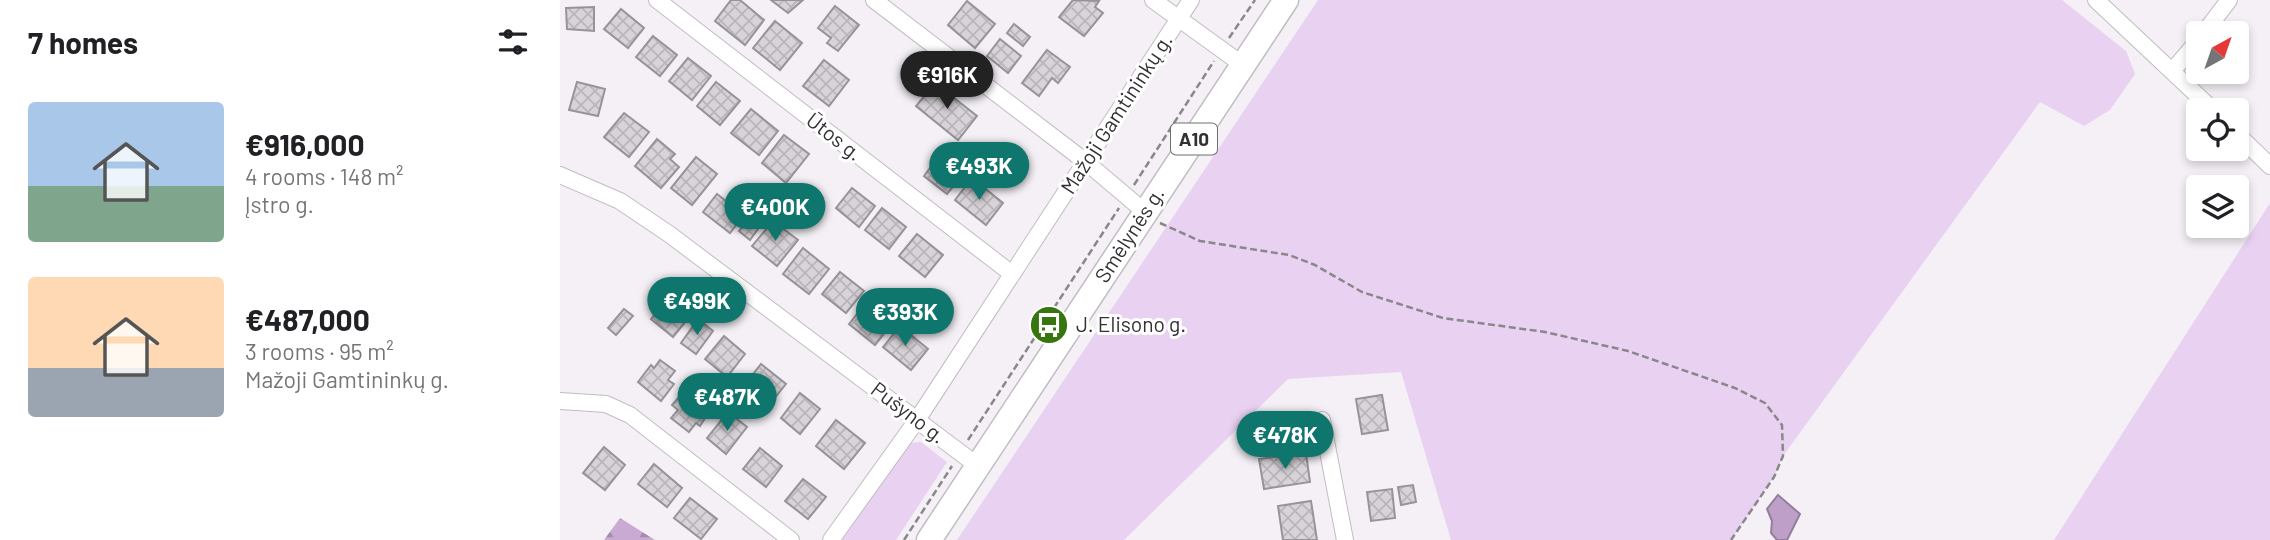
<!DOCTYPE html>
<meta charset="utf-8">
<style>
:root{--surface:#fff;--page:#f6f6f6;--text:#202124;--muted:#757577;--accent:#0f766e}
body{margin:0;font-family:Barlow,sans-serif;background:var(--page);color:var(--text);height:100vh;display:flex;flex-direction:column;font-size:26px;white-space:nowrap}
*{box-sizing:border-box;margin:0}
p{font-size:23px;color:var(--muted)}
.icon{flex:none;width:38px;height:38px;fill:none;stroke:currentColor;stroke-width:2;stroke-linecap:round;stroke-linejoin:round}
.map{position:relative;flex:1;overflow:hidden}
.panel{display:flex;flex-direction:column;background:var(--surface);width:560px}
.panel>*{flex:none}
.needle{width:46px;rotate:40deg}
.tools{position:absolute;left:1626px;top:21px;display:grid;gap:14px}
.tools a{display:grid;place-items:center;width:63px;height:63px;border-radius:7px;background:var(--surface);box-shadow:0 4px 10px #0003;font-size:35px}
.price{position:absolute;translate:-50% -60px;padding:0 16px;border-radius:24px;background:var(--accent);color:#fff;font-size:23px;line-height:46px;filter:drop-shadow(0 2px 4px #0008)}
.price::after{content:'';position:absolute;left:50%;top:42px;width:21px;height:16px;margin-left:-10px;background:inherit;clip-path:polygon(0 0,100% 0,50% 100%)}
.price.selected{background:#222;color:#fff}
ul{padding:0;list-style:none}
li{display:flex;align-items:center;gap:21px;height:175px;padding:0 28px}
li span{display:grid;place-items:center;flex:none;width:196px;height:140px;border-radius:7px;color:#555}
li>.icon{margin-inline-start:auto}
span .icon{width:84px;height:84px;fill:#fffc;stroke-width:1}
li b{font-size:30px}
h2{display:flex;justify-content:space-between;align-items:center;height:84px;padding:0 28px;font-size:30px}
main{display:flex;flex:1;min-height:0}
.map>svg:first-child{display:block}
.green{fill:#e9d1f2}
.forest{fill:url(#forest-firs)}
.water{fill:#bd9fc8;stroke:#937e9b;stroke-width:2}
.building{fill:url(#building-cross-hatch);stroke:#979499;stroke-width:2}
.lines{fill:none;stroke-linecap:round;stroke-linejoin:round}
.minor-casing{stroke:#c1bdc2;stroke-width:18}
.highway-casing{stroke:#c1bdc2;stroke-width:27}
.path{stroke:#89878a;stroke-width:2.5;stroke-dasharray:7 3.5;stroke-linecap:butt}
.minor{stroke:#fff;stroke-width:16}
.highway{stroke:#fff;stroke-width:24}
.labels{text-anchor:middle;stroke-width:6;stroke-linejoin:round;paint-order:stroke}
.shield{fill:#fff;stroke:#706e70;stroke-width:2}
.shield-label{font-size:19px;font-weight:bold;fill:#323032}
.street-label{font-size:21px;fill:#323032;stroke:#fff}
.poi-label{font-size:21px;fill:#323032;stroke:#fff;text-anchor:start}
</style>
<main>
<section class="panel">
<h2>7 homes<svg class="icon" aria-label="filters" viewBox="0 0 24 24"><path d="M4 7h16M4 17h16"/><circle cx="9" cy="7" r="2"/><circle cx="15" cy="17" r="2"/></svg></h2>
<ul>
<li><span style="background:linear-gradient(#a9c7e8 60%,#7fa58c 0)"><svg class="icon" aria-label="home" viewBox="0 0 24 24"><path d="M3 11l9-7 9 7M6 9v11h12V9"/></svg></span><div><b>€916,000</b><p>4 rooms · 148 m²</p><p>Įstro g.</p></div></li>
<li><span style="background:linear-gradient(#ffd9b3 65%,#9aa5b1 0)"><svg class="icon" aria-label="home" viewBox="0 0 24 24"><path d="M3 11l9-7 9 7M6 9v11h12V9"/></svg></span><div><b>€487,000</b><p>3 rooms · 95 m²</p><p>Mažoji Gamtininkų g.</p></div></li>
</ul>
</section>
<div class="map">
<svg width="1710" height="540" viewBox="0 0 1710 540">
<defs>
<pattern id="forest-firs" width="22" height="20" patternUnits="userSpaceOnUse" patternTransform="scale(1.75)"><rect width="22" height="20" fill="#c8aad3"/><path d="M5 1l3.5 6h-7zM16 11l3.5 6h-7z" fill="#a38bac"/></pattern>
<pattern id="building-cross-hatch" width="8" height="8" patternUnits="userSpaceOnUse" patternTransform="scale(1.75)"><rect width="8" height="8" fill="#d7d3d8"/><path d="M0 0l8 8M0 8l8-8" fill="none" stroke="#b9b5ba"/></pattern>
</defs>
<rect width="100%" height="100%" fill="#f4f0f6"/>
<g class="green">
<polygon points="758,0 1502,0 1566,51 1575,74 1550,110 1524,126 1480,102 1223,456 1214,477 1171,540 891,540 841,372 728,379 564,540 397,540"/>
<polygon points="1710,203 1710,540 1494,540"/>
<polygon points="361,442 387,462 336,540 282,540 349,443"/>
</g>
<polygon class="forest" points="60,518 95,540 44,540"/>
<polygon class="water" points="1218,495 1240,514 1227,540 1217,540 1211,533 1212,521 1207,509"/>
<g class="building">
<polygon points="171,0 180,0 204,20 185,45 155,21"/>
<polygon points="211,0 243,0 228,13"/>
<polygon points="513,0 539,1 535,7 543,13 524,36 499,17"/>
<polygon points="407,1 435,24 415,48 388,25"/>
<polygon points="275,6 299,25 278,51 267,43 271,38 258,28"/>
<polygon points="34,7 34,31 7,29 6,8"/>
<polygon points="61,9 84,28 68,48 44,29"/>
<polygon points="215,21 242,43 220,70 193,48"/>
<polygon points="454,24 470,37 463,46 447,33"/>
<polygon points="93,36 117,55 100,76 76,57"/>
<polygon points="440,39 461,56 448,73 427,56"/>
<polygon points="487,50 510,67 498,83 492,78 479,96 462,83"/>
<polygon points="128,58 151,76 132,100 109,81"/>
<polygon points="264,60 289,80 269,106 243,86"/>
<polygon points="17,82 45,89 38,116 9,110"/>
<polygon points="156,82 180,101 160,125 137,106"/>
<polygon points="375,83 417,116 398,140 356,106"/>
<polygon points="191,109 218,131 199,155 171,133"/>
<polygon points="64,113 89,132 69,157 44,137"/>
<polygon points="224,135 249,154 226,183 202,163"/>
<polygon points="97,139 115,154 110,159 119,167 101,188 75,166"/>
<polygon points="382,152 406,171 387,194 364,176"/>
<polygon points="136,157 157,174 132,205 111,188"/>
<polygon points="412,178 443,203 426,225 395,200"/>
<polygon points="292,188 315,206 299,227 276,208"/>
<polygon points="157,194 184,215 170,233 143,212"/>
<polygon points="322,208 346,227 329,249 305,230"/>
<polygon points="193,214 203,222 190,240 179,231"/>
<polygon points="213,221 238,240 217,266 192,246"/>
<polygon points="357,234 383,255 365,277 339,256"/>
<polygon points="243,248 269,269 249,294 223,274"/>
<polygon points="280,272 304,291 286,313 262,294"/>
<polygon points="109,297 131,315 113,337 91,319"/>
<polygon points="309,299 335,320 315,345 289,324"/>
<polygon points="64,309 73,316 56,335 48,328"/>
<polygon points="138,319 153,331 136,354 121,343"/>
<polygon points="340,326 368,349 351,370 323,347"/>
<polygon points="164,336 185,354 167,377 145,359"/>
<polygon points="100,360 115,371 108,380 114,384 101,401 78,382 91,365 94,368"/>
<polygon points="201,364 226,384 201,415 176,396"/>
<polygon points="137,383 157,399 140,426 136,423 129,432 111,418 118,410 112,405 125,390 129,393"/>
<polygon points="240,393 260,409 240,434 221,418"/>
<polygon points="822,395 828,430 802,434 796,399"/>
<polygon points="168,412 187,427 166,454 147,438"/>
<polygon points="276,420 305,443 284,469 256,446"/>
<polygon points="44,447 65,465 45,490 23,473"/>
<polygon points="200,448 222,466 206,487 183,469"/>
<polygon points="746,453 750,482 704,489 699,459"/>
<polygon points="94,464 122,488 107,507 78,484"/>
<polygon points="243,479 266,497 248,519 225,501"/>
<polygon points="853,485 856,502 841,505 838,487"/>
<polygon points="832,489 835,518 811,521 807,492"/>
<polygon points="130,498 157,519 141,539 114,518"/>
<polygon points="751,501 757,540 723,540 718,506"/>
</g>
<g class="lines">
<g class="minor-casing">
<g id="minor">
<polyline points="97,0 452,274"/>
<polyline points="314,0 526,162 585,212"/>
<polyline points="593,0 683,65"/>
<polyline points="1536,0 1653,110"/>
<polyline points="1644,33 1669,0"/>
<polyline points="1613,70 1638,41"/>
<polyline points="1676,133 1710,166"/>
<polyline points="0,175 60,201 109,234 418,466"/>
<polyline points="0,401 46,404 70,415 231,540"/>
<polyline points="762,420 785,540"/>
<polyline points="271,540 357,420 631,0"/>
</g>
</g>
<g class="highway-casing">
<polyline id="highway" points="369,540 726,0"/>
</g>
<g class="path">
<polyline points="669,38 695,0"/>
<polyline points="574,185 654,61"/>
<polyline points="600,223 640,241 729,255 755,265 802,292 883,318 985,332 1068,351 1175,388 1205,403 1222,425 1223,456 1214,477 1171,540"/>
<polyline points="408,440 559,208"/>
<polyline points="344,540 392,466"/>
</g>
<use href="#minor" class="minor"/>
<use href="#highway" class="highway"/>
</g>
<defs>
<g id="bus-disc" transform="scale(2.0125)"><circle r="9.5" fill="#37750e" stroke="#fff"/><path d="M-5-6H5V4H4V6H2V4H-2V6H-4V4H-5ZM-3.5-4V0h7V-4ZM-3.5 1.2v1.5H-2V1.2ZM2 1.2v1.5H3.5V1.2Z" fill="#fff"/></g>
</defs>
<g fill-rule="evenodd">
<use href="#bus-disc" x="489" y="325"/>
</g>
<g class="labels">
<rect class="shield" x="611" y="123.5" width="46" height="31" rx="5"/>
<g class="shield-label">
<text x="634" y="146">A10</text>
</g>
<g class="street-label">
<text transform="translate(557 114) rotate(-57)" y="7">Mažoji Gamtininkų g.</text>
<text transform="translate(274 137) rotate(38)" y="7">Ūtos g.</text>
<text transform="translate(570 235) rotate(-57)" y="7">Smėlynės g.</text>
<text transform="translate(348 413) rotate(37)" y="7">Pušyno g.</text>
</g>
<g class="poi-label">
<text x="516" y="332">J. Elisono g.</text>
</g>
</g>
</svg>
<div class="tools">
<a><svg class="needle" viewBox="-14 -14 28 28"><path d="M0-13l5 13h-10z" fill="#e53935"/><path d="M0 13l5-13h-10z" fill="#757577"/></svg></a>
<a><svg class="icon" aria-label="locate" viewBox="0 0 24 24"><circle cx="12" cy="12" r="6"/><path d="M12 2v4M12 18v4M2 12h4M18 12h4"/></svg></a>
<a><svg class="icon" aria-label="layers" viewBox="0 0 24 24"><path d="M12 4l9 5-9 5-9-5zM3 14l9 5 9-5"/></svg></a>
</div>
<b class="price selected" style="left:387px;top:111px">€916K</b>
<b class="price" style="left:419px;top:202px">€493K</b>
<b class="price" style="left:215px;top:243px">€400K</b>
<b class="price" style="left:137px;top:337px">€499K</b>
<b class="price" style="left:345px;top:348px">€393K</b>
<b class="price" style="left:167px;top:433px">€487K</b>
<b class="price" style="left:725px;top:471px">€478K</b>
</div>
</main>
